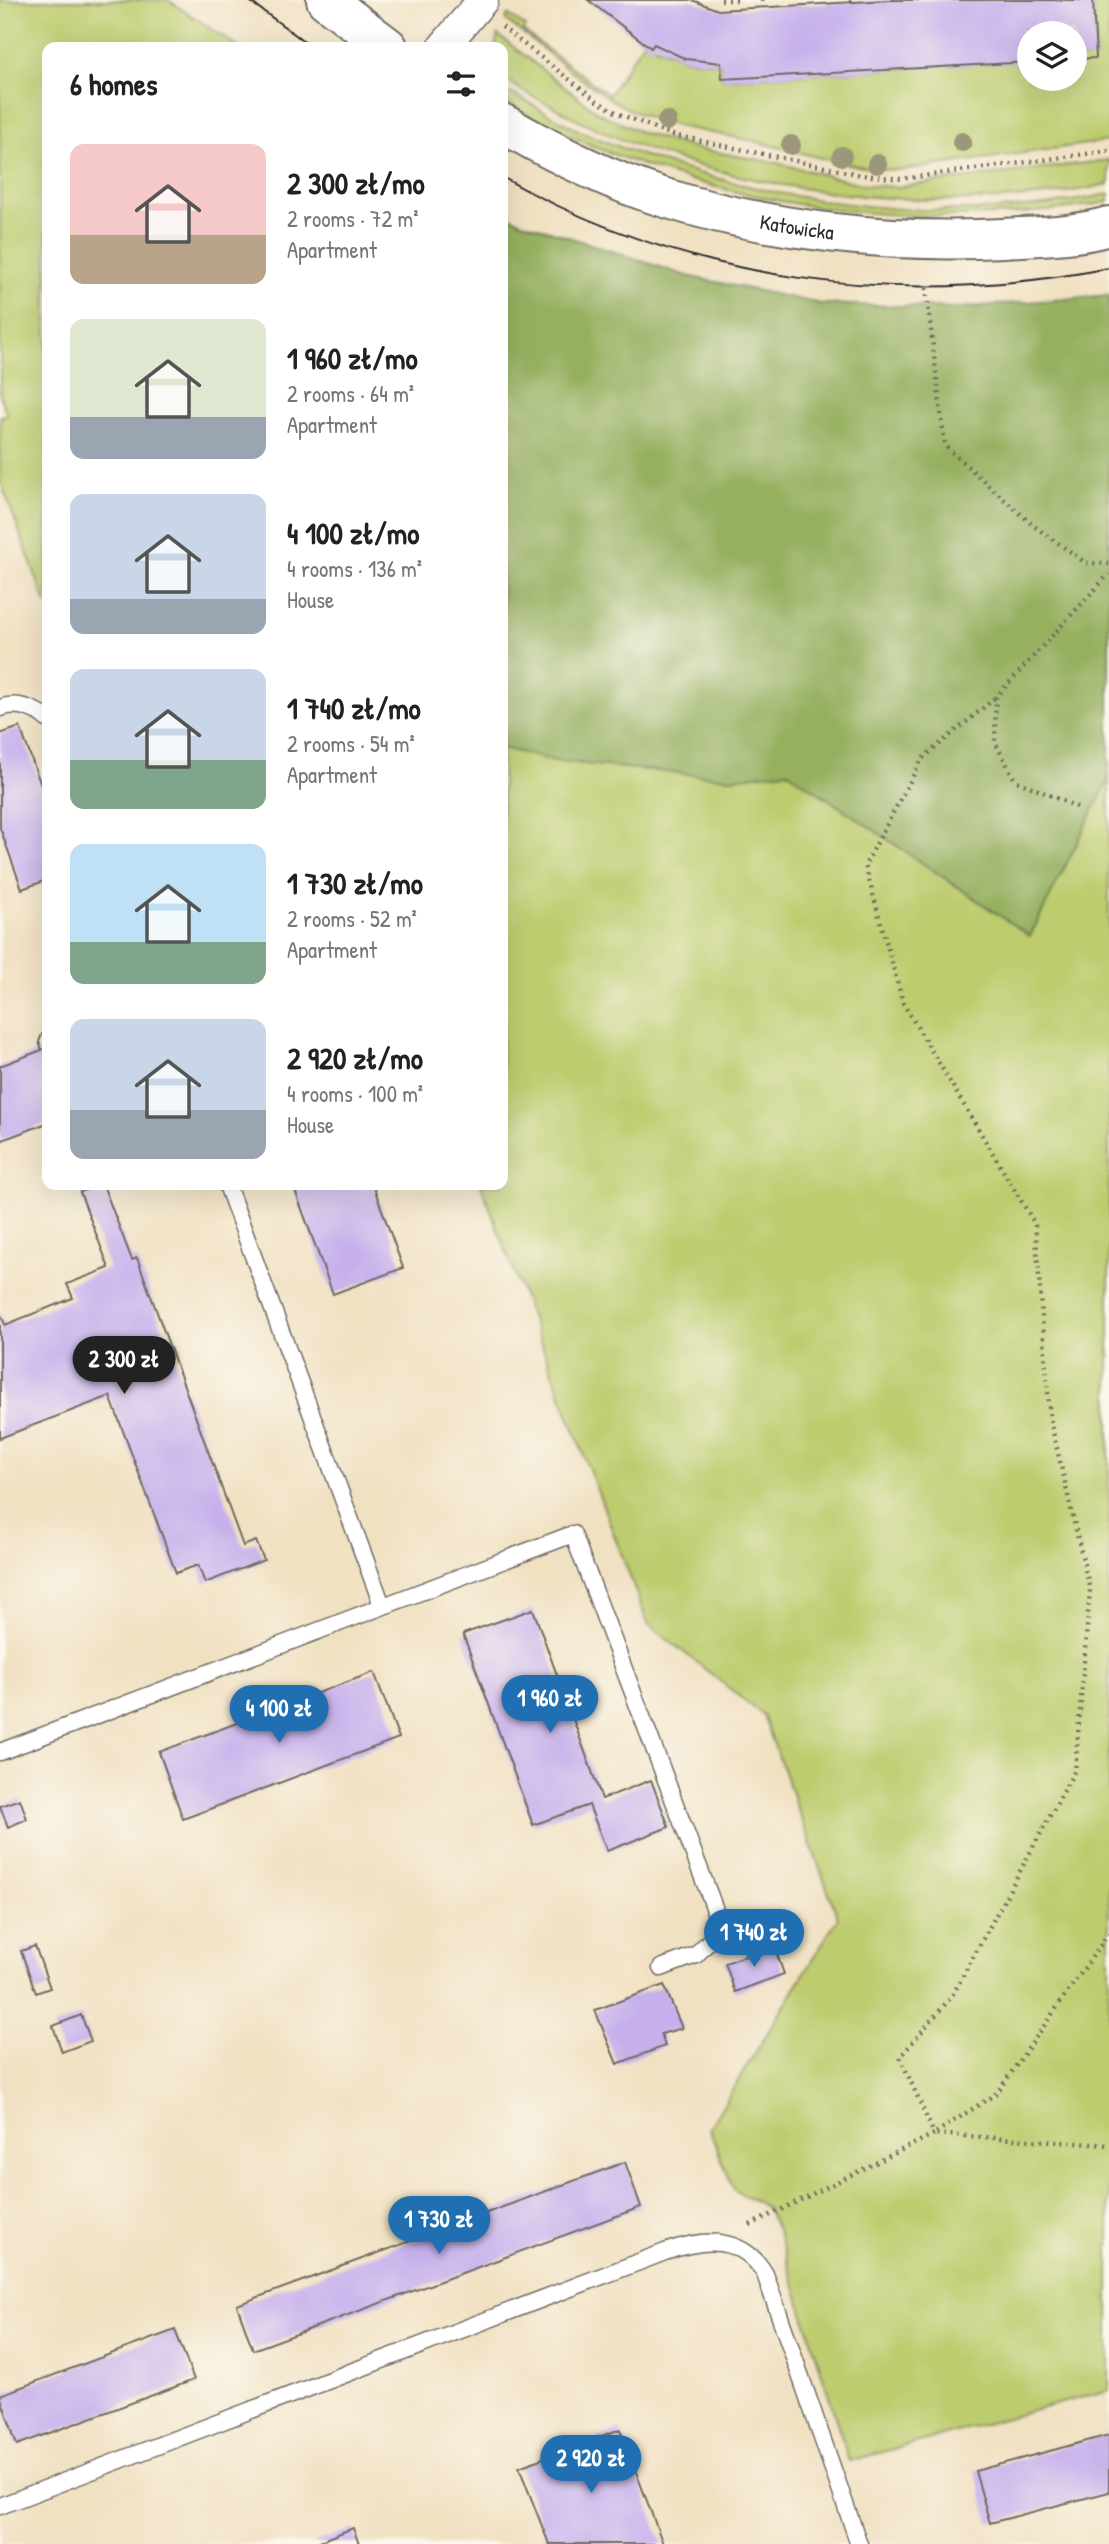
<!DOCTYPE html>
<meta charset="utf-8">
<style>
:root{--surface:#fff;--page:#f6f6f6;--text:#222;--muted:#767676;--accent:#1f6fb2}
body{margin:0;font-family:"Patrick Hand",sans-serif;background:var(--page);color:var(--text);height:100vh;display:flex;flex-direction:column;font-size:26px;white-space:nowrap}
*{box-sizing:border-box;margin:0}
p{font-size:23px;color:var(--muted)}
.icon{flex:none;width:38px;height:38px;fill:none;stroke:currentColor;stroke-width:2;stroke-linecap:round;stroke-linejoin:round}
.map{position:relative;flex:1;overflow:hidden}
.side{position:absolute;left:42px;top:42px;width:466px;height:1148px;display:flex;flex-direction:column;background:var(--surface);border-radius:14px;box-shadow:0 7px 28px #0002}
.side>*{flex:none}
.tools{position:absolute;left:1017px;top:21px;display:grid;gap:14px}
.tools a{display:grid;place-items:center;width:70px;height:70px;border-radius:50%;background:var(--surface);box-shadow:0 7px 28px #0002;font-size:35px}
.price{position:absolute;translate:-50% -60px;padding:0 16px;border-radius:24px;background:var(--accent);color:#fff;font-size:23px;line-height:46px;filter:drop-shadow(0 2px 4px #0008)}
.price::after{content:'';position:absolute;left:50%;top:42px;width:21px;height:16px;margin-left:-10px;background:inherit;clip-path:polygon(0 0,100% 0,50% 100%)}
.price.active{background:#222;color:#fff}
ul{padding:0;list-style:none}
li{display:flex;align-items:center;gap:21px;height:175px;padding:0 28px}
li span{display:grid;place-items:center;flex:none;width:196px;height:140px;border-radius:14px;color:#555}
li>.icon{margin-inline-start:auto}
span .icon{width:84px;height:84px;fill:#fffc;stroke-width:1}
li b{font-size:30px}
h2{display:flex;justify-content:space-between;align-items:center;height:84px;padding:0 28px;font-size:30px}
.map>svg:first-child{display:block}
.green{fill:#bdcc6e;stroke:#747c4c;stroke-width:2}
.forest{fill:#96b061;stroke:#606e46;stroke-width:2}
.building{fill:#c6b0ec}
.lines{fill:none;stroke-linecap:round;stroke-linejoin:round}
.lane-casing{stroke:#706b60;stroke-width:19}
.street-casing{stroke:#706b60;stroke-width:33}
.secondary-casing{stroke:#706b60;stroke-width:42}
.path{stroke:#706b60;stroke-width:4.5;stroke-dasharray:2 5;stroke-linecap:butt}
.lane{stroke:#fff;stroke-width:16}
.street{stroke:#fff;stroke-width:30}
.secondary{stroke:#fff;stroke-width:38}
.tram{stroke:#2b2b2b;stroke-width:2}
.tree{fill:#9c977a}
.labels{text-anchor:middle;stroke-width:7;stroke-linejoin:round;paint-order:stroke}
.street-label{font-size:21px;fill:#2b2b2b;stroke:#fbf7ec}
</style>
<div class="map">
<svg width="1109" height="2544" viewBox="0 0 1109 2544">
<rect width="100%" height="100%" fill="#fbf7ec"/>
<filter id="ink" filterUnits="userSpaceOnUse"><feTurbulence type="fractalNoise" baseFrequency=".0143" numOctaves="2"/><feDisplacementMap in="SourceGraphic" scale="14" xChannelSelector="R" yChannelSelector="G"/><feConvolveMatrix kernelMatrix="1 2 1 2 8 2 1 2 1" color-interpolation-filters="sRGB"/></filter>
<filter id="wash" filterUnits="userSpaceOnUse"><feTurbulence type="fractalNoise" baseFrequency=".00686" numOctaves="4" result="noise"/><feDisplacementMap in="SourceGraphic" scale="28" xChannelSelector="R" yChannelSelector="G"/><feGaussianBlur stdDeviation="1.57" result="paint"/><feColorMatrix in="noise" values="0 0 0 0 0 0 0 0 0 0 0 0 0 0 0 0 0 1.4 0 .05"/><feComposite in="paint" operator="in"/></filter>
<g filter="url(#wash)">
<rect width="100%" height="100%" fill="#f1e1c3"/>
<g class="green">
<polygon points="0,0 168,0 238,47 47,47 47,606 0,480 0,417 7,414 0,396"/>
<path d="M1093,0h16v141l-206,29c-47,1 -96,-17 -142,-27 -48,-12 -100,-14 -144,-40 -39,-23 -75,-56 -112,-83l3,-5 18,12 -3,4 86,64 34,-53 43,17 35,4 1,16 307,-18v18h45l1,-20 21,-2z"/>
<path d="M498,35l99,77 45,21 56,16 79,14 88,22 32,2 212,-27v24c-162,38 -404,8 -549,-74 -18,-10 -47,-20 -58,-37v-26h-7z"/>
<path d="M502,90c30,11 55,32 85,44 161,67 350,98 522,60v8c-170,30 -343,12 -504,-51 -33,-14 -77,-30 -103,-55z"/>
<polygon points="502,748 555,761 730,778 787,771 1030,936 1109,779 1109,2390 849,2461 778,2232 767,2208 734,2190 709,2128 838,1918 763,1715 648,1624 481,1185 502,1185"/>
</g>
<polygon class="forest" points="502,212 520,221 687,276 821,304 960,308 1109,295 1109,779 1030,936 787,771 730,778 555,761 502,748"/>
<g id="blocks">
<g class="building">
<polygon points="588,0 692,0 718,10 888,0 1093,0 1096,58 1074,59 1074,33 1029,33 1029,62 722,79 721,63 686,59 654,44 651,48"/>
<polygon points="20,727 47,802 47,880 22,889 0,828 0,734"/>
<polygon points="47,1032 47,1123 0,1141 0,1066 42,1050 39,1042 42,1034"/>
<polygon points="99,1185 103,1185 132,1260 137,1258 243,1546 256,1541 264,1560 205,1583 198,1565 176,1573 110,1396 0,1438 0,1312 5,1325 73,1298 67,1284 109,1268 80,1192"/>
<polygon points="293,1185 373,1185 403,1268 333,1294"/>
<polygon points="533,1609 602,1799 651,1780 669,1827 607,1851 589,1805 533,1825 463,1634"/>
<polygon points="374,1672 399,1738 183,1819 159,1752"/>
<polygon points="20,1799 27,1819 8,1827 0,1806"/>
<polygon points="35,1946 50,1988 36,1993 21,1951"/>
<polygon points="774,1946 784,1974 735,1992 725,1963"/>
<polygon points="664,1985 682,2028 661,2034 665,2046 617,2064 595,2010"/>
<polygon points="81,2015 91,2041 62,2052 53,2026"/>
<polygon points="625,2162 641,2207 253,2350 237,2305"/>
<polygon points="175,2330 194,2380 17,2445 0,2395"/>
<polygon points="620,2429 663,2544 549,2544 519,2467"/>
<polygon points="1109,2435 1109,2492 990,2523 975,2471"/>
<polygon points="353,2528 359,2544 312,2544"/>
</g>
</g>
</g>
<g filter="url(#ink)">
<use href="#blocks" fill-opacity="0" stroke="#706b60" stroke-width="2"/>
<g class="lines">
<g class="lane-casing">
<g id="lane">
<path d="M0,708c16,-6 35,0 47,11"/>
<polyline points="227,1185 382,1605"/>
<polyline points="0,1752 573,1534 714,1907 718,1932 696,1955 661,1968"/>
<path d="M0,2506l665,-254c37,-13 77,-18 100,22l94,270"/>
</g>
</g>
<g class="street-casing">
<polyline id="street" points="443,47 483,0"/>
</g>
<g class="secondary-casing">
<g id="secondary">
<polyline points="326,0 388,47"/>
<path id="s1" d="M502,123c50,29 105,57 160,74 108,34 228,47 342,41 35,-2 71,-2 105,-12"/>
</g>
</g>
<g class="path">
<polyline points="721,0 741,0"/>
<polyline points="762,0 763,7"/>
<polyline points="851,0 851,2"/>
<polyline points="502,27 597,101 619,114 673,135 862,175 901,179 1109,151"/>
<polyline points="926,288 945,446 1034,526 1086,563 1109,564"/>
<polyline points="1077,807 1015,780 995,742 996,697 1109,574"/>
<polyline points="1109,1933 997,2093 934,2134 1109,2145"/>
<polyline points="750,2225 934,2134 900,2057 952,1996 1075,1770 1090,1590 1050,1419 1035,1224 903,1003 865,865 922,759 996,697"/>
</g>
<use href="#lane" class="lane"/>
<use href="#street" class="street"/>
<use href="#secondary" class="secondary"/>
<g class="tram">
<polyline points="248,0 312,47"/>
<path d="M502,177c188,106 397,132 607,91"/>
</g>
</g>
<g class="tree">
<circle cx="667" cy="121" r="10"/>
<circle cx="962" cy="142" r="10"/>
<circle cx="791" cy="145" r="10"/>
<circle cx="842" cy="156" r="10"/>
<circle cx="877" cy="164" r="10"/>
</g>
</g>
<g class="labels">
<g class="street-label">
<text dy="7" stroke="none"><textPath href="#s1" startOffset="315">Katowicka</textPath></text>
</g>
</g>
</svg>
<div class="tools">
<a><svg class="icon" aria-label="layers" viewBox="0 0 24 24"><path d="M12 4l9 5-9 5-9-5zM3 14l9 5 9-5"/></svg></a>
</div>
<b class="price active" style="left:124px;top:1396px">2 300 zł</b>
<b class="price" style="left:550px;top:1735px">1 960 zł</b>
<b class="price" style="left:279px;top:1745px">4 100 zł</b>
<b class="price" style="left:754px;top:1969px">1 740 zł</b>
<b class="price" style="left:439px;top:2256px">1 730 zł</b>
<b class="price" style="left:591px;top:2495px">2 920 zł</b>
<section class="side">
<h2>6 homes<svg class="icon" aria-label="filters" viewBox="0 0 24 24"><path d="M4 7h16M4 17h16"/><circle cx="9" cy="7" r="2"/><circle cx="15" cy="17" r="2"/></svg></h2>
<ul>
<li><span style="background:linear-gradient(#f6c9c9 65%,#b9a48a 0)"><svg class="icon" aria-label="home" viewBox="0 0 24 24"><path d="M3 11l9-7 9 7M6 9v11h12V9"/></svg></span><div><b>2 300 zł/mo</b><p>2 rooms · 72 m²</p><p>Apartment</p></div></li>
<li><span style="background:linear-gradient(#dfe7d0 70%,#9aa5b1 0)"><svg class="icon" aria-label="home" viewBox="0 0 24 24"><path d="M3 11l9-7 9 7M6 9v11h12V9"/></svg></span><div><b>1 960 zł/mo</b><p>2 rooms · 64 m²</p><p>Apartment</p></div></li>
<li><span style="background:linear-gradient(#c9d6e8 75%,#9aa5b1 0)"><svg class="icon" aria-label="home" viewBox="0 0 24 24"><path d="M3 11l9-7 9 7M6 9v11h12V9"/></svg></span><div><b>4 100 zł/mo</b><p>4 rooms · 136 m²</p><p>House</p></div></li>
<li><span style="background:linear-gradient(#c9d6e8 65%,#7fa58c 0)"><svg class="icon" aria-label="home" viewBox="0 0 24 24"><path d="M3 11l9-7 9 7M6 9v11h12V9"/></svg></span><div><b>1 740 zł/mo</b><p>2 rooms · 54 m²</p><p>Apartment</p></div></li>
<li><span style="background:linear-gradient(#bfe0f5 70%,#7fa58c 0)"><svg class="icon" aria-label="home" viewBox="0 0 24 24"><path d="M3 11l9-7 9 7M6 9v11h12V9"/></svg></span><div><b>1 730 zł/mo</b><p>2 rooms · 52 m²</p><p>Apartment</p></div></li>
<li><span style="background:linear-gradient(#c9d6e8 65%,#9aa5b1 0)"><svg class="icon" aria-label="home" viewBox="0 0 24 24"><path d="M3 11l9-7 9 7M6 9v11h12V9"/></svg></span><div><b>2 920 zł/mo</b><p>4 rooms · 100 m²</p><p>House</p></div></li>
</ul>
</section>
</div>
